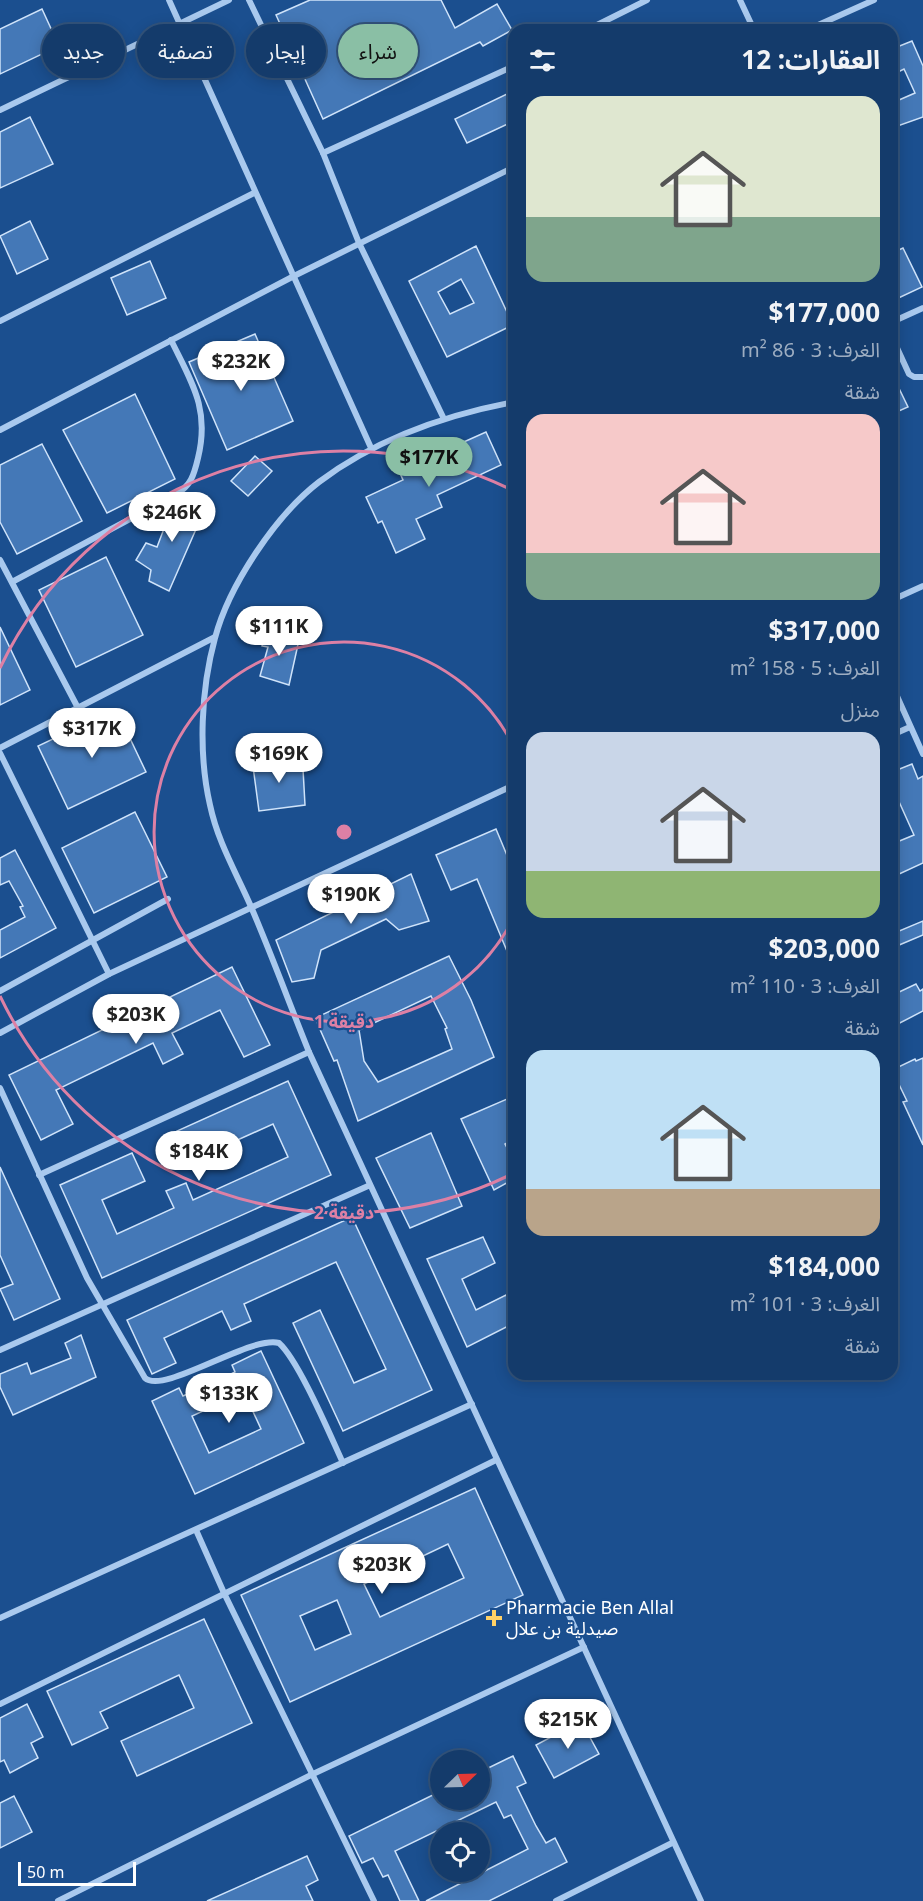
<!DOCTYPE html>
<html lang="ar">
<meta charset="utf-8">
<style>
:root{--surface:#143b6b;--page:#1d4271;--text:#f1f3f6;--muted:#9dadc1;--line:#33557e;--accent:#8abfa5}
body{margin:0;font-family:"Noto Sans","Noto Sans Arabic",sans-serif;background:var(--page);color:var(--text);direction:rtl;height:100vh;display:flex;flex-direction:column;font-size:22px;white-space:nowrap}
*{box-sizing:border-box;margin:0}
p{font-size:20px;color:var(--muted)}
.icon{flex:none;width:33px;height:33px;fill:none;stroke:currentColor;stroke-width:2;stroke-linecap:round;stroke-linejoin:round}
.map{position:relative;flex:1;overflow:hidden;direction:ltr}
.drawer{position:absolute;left:508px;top:24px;width:390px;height:1356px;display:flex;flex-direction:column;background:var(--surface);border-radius:18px;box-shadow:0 3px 15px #0003,0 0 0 2px var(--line);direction:rtl}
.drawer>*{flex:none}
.top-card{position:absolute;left:18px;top:24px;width:400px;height:54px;direction:rtl;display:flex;gap:12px}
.needle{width:39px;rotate:67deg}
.controls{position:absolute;left:430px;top:1750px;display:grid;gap:12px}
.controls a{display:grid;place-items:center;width:60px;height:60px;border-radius:50%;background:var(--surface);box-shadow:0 3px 15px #0003,0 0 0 2px var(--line);font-size:30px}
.scale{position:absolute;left:18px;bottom:15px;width:118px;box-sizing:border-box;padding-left:6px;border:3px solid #fff;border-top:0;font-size:16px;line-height:21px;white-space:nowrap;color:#fff;-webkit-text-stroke:4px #1b4f8f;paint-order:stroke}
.price{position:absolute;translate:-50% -51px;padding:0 14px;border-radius:21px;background:#fff;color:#222;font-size:20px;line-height:39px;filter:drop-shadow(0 2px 3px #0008)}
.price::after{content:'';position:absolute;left:50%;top:36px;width:18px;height:14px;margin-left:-9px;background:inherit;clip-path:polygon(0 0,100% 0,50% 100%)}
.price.current{background:var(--accent);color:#111}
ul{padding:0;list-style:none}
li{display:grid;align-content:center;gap:12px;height:318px;padding:0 18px}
li span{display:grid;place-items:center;height:186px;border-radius:18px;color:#555}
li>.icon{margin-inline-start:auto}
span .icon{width:108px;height:108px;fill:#fffc;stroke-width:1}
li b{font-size:26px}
h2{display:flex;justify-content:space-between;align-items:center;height:72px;padding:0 18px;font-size:26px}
.pill{padding:0 21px;border-radius:27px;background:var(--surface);box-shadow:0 3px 15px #0003,0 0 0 2px var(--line);font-size:21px;line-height:54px}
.pill.current{background:var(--accent);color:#111}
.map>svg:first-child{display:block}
.building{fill:#4478b7;stroke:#cfe3fa;stroke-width:1.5;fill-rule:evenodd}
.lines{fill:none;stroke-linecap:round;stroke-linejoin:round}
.street{stroke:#a9c9ee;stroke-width:6}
.ring{fill:none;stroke:#dd80a5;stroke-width:3}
.poi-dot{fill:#ffd166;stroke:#1b4f8f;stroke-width:2}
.labels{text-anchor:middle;stroke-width:4.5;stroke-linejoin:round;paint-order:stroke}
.poi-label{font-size:18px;fill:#fff;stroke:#1b4f8f;text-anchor:start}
.centre{fill:#dd80a5;stroke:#1b4f8f;stroke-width:3}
.ring-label{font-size:18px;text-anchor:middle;font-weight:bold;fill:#dd80a5;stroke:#1b4f8f;stroke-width:4.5;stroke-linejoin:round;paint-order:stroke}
</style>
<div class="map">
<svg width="923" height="1901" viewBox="0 0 923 1901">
<rect width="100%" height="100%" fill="#1b4f8f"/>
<g class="building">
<polygon points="310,0 441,0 455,28 497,4 512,30 483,46 480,42 323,119 276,15"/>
<polygon points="42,9 59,46 0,74 0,29"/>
<polygon points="912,41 923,66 923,117 892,128 892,103 915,93 904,69 892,75 892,49"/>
<polygon points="509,93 514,105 514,121 467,143 455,119"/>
<polygon points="30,117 53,164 0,188 0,132"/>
<polygon points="30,221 48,259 17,274 0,236"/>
<path d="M476,246l37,79 -66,32 -38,-76zM461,279l13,24 -24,11 -12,-22z"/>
<polygon points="903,248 922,287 892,301 892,253"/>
<polygon points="150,261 166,298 127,315 111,278"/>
<polygon points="255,334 293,421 227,450 189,362"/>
<polygon points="892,374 908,407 892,414"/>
<polygon points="135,394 175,479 107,513 63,430"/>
<polygon points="486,432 501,465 437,495 442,507 416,519 425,539 396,553 382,521 378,523 366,497 403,480 399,471"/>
<polygon points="42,444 82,521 17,554 0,522 0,465"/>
<polygon points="255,456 272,471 248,496 231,481"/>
<polygon points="191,501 207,504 169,591 149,581 151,570 136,560 146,543 157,547 165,526 158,521 171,505"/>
<polygon points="106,557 143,635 76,667 39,590"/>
<polygon points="0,627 30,690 0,705"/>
<polygon points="266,631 299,640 289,685 260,676 268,647 262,646"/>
<polygon points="116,709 146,772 68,809 38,746"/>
<polygon points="264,757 265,762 296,758 298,770 303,769 305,805 259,811 252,759"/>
<polygon points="912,764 918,779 923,776 923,863 897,875 892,864 892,844 914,835 892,786 892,772"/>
<polygon points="135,812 167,877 94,913 62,848"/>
<polygon points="496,829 514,872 514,968 477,879 451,890 436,855"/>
<polygon points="15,850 56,928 0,958 0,930 25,917 20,907 23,906 9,881 0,885 0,858"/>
<polygon points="411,874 429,921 399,930 386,919 321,950 314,978 292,982 276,940"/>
<polygon points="923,921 923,935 892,948 892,934"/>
<path d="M449,956l22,44 23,57 -136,64 -21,-61 -3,1 -19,-43zM431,996l16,32 -2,1 7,20 -74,33 -14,-21 -5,-31z"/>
<polygon points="232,967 270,1045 244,1057 220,1010 172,1033 183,1054 163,1064 153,1043 56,1090 73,1124 41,1140 9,1075"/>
<polygon points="916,984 920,991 923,989 923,1011 892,1027 892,989 895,994"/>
<polygon points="923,1058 923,1145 903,1102 907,1101 892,1070 915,1059 916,1061"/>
<polygon points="288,1081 331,1175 102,1278 60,1185 132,1153 145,1181 102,1200 117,1234 174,1208 166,1191 186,1183 193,1200 288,1157 273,1124 191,1161 177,1131"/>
<polygon points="514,1096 514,1139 505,1144 514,1161 514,1179 494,1190 461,1119"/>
<polygon points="431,1133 462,1206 410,1228 376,1158"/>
<polygon points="0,1167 60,1299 14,1320 0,1289 13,1284 0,1255"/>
<polygon points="352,1217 432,1390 343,1431 293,1323 320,1310 354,1383 386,1369 336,1262 244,1304 251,1321 231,1330 222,1311 164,1338 176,1363 152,1374 127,1320"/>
<polygon points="483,1237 495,1263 462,1279 476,1310 506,1295 514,1312 514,1323 467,1347 427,1259"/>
<polygon points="81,1335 96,1377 13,1415 0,1387 0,1374 27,1363 31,1374 71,1358 65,1343"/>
<path d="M261,1351l43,92 -109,51 -43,-93 27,-13 4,8 32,-14 20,-10 -3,-7zM244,1392l17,37 -52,24 -17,-37z"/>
<path d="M475,1488l48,107 -233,107 -49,-107zM448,1544l16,34 -84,39 -16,-33zM337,1600l14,34 -36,16 -15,-34z"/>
<polygon points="204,1619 252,1723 137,1776 121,1741 194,1708 179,1675 100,1712 108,1728 72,1745 47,1691"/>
<polygon points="27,1704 43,1737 31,1743 38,1758 10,1773 4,1760 0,1762 0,1718"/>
<polygon points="581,1721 599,1754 554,1778 536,1745"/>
<polygon points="513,1756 526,1783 517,1787 536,1826 546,1843 555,1838 567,1862 489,1901 426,1901 528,1849 511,1815 504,1818 496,1802 395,1851 419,1901 400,1901 388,1875 383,1877 373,1858 362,1863 349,1836 441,1791 441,1800 480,1800 480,1772"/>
<polygon points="14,1796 32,1832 0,1848 0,1803"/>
<polygon points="307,1856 318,1880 306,1886 313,1901 207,1901"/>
</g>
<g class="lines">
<g class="street">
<polyline points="169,0 372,450"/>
<polyline points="249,0 323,153 359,243 444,419"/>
<polyline points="740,0 754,30"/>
<polyline points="587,30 647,0"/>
<polyline points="807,30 874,0"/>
<polyline points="0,110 229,0"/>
<polyline points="323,153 514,66"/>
<polyline points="0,321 254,193"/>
<polyline points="892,322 923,308"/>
<polyline points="892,337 909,374 914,377 923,377"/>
<path d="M514,402c-69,13 -138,37 -195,80 -43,33 -90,103 -104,156 -14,51 -17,115 -5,167 8,38 27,69 42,104 20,47 38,96 57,143l392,849"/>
<polyline points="0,430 294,276 514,167"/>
<polyline points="0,560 78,708"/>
<path d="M12,582l163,-87c16,-9 19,-20 23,-37 12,-49 -6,-75 -27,-118"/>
<polyline points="892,600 923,586"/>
<polyline points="892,685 923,754"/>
<polyline points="892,735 910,727"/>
<polyline points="0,748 215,637"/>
<polyline points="0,753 109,974"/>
<polyline points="0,991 168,899"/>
<polyline points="0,1033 109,974 514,785"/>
<path d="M0,1088l87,190 58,100c19,17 105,-43 134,-35 20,18 51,92 64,120"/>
<polyline points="39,1175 309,1052"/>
<polyline points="0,1350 368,1186"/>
<polyline points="196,1530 224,1593 374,1901"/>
<polyline points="0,1618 472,1404"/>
<polyline points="0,1704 496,1460"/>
<polyline points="58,1901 313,1774 584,1647"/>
<polyline points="556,1901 672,1843"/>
</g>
</g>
<g class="ring">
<path d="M514 917A190 190 0 1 1 514 747"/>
<path d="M514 1173A381 381 0 0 1 0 996M0 668A381 381 0 0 1 514 491"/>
</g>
<path class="poi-dot" d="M491 1609h6v6h6v6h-6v6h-6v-6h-6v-6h6z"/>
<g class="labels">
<g class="poi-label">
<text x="506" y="1614">Pharmacie Ben Allal<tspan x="506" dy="21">صيدلية بن علال</tspan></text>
</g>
</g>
<circle cx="344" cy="832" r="9" class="centre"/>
<g class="ring-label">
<text x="344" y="1028">1 دقيقة</text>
<text x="344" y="1219">2 دقيقة</text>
</g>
</svg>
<div class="controls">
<a><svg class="needle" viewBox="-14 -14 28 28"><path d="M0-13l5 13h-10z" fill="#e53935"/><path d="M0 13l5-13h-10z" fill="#9dadc1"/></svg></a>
<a><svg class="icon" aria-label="locate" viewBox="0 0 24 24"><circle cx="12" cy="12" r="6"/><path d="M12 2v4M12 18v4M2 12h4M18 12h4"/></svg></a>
</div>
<div class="scale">50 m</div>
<b class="price" style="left:241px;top:392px">$232K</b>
<b class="price current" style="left:429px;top:488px">$177K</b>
<b class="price" style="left:172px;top:543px">$246K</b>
<b class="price" style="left:279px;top:657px">$111K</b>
<b class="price" style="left:92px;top:759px">$317K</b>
<b class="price" style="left:279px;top:784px">$169K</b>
<b class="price" style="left:351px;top:925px">$190K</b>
<b class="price" style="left:136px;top:1045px">$203K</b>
<b class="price" style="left:199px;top:1182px">$184K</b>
<b class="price" style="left:229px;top:1424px">$133K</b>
<b class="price" style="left:382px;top:1595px">$203K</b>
<b class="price" style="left:568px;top:1750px">$215K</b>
<div class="top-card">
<a class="pill current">شراء</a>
<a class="pill">إيجار</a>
<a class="pill">تصفية</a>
<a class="pill">جديد</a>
</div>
<section class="drawer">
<h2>العقارات: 12<svg class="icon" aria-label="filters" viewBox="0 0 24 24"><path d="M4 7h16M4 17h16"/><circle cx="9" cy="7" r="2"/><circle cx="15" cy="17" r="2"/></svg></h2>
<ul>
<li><span style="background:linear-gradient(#dfe7d0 65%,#7fa58c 0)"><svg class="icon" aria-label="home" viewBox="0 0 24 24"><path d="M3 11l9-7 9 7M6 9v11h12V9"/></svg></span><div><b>$177,000</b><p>الغرف: 3 · 86 m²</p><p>شقة</p></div></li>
<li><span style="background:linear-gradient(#f6c9c9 75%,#7fa58c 0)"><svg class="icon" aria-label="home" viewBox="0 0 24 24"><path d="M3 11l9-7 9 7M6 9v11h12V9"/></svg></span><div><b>$317,000</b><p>الغرف: 5 · 158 m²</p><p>منزل</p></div></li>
<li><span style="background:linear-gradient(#c9d6e8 75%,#8fb573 0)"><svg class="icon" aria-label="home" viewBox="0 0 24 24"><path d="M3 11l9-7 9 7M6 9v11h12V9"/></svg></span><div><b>$203,000</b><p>الغرف: 3 · 110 m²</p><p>شقة</p></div></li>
<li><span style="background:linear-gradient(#bfe0f5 75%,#b9a48a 0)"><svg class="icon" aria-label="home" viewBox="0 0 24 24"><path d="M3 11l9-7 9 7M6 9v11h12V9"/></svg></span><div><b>$184,000</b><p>الغرف: 3 · 101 m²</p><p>شقة</p></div></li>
</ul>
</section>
</div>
